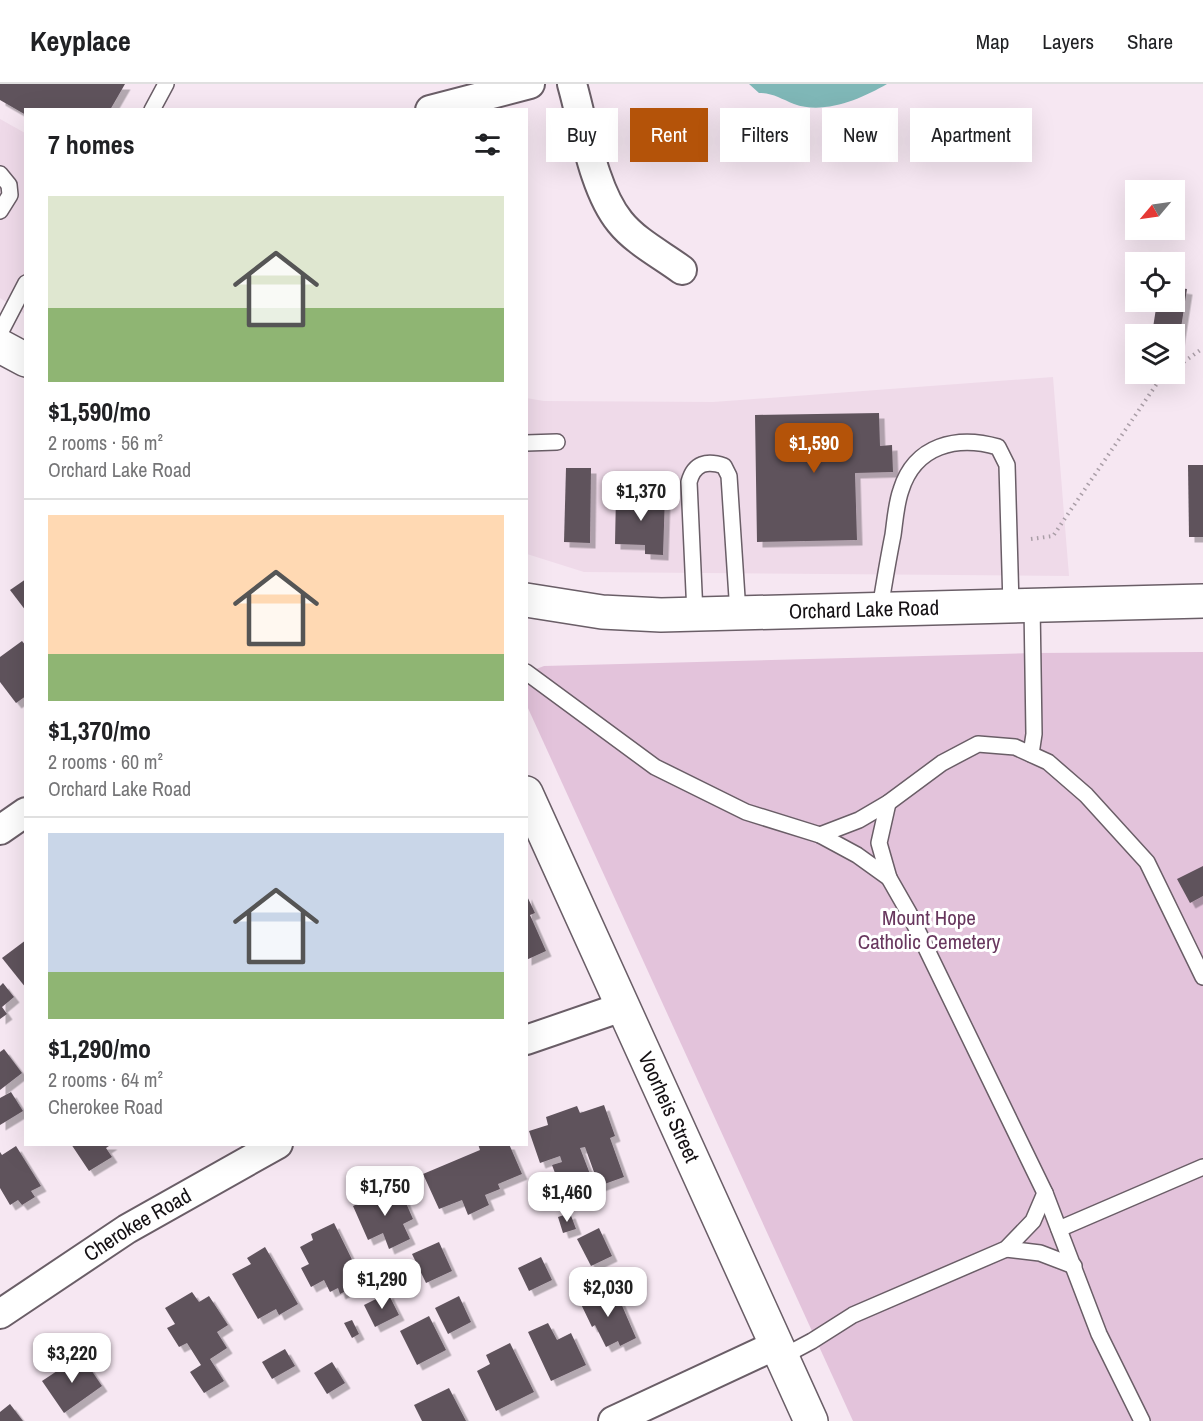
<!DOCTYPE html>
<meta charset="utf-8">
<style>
:root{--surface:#fff;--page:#f6f6f6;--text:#202124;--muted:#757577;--line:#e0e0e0;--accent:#b45309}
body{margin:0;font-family:"Archivo Narrow",sans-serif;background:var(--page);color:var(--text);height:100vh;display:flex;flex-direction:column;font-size:22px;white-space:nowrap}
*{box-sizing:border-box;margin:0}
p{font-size:20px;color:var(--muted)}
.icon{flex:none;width:33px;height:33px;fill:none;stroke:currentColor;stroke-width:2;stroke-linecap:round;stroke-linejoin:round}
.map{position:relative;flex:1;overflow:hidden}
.side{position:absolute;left:24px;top:24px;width:504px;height:1038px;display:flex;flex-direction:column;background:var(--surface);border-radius:0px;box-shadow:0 6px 24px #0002}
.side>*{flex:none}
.banner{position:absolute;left:546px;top:24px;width:567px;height:54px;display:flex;gap:12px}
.needle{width:39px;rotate:241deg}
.controls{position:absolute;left:1125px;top:96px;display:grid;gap:12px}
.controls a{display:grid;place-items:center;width:60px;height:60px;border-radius:0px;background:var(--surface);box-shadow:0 6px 24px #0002;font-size:30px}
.price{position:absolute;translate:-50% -51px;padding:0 14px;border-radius:12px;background:#fff;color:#222;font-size:20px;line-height:39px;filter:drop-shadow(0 2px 3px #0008)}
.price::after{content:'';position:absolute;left:50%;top:36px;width:18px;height:14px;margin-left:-9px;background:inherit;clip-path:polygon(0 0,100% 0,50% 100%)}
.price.selected{background:var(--accent);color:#fff}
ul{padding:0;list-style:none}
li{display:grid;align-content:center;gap:12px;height:318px;padding:0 24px}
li+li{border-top:2px solid var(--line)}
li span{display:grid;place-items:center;height:186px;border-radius:0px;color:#555}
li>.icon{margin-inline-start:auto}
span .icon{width:108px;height:108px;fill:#fffc;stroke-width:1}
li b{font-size:26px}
h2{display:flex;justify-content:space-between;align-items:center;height:72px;padding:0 24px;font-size:26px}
.pill{padding:0 21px;border-radius:0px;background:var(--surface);box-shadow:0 6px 24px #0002;font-size:21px;line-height:54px}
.pill.selected{background:var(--accent);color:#fff}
header{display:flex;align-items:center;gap:36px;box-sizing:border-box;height:84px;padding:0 30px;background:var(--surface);border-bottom:2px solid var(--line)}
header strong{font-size:28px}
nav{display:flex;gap:33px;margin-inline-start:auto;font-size:21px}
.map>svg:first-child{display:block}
.built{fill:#efdae9}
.green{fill:#e3c3db}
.water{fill:#7fb7b7}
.building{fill:#5f535c;filter:url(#shadow)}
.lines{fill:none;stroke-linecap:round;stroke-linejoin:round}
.lane-casing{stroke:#6a5e67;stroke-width:18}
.street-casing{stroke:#6a5e67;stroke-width:32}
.secondary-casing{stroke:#6a5e67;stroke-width:36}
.path{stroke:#aa9ea7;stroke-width:4;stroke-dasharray:1.5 4.5;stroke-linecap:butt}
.lane{stroke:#fff;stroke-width:15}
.street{stroke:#fff;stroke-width:28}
.secondary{stroke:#fff;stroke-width:33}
.labels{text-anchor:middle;stroke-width:6;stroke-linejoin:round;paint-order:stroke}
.street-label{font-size:21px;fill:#141013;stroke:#fff}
.park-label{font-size:21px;fill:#68375e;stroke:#fff}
</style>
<header>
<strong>Keyplace</strong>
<nav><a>Map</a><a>Layers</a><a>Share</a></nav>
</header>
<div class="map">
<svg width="1203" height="1337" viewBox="0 0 1203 1337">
<defs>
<filter id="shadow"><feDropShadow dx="5.5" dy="5.5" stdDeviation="0" flood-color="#0004"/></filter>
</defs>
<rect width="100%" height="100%" fill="#f6e7f2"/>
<g class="built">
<polygon points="0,35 25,49 25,230 0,214"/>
<polygon points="1053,293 1069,492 584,488 527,470 526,314 544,317 713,318"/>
</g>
<polygon class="green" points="1203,568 1203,1337 853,1337 527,622 526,589 544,582 1033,569"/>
<path class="water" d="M749,0h138c-26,15 -63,31 -93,20 -13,-5 -21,-11 -35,-11z"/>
<g class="building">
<polygon points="0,0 125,0 110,26 26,26 26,31 0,16"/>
<polygon points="1174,203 1187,205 1177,270 1174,250 1152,250 1157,218 1174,218"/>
<polygon points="879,329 880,362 892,361 893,388 855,389 857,456 757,458 755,331"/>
<polygon points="1188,381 1203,381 1203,453 1189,453"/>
<polygon points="566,384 591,384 590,459 564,458"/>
<polygon points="616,410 665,412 663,471 645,470 645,461 615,460"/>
<polygon points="26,495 26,527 10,506"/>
<polygon points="22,557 26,562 26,612 16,619 0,598 0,573"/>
<polygon points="1203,782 1203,812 1190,819 1177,795"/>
<polygon points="526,810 535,829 530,831 546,867 526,876"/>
<polygon points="26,856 26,904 2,874"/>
<polygon points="3,899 14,913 2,923 7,930 0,935 0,902"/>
<polygon points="4,965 22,989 0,1006 0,968"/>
<polygon points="11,1008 23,1027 0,1041 0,1014"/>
<polygon points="604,1021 615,1052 610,1054 624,1093 599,1102 585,1063 580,1064 590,1090 568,1097 567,1094 558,1097 552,1081 562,1078 560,1072 540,1079 529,1047 548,1041 546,1033 577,1022 580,1029"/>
<polygon points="71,1060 112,1060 106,1064 112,1073 89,1087"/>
<polygon points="478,1060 509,1060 522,1090 498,1100 500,1105 485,1111 489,1121 468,1131 462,1116 439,1125 423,1090 480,1066"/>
<polygon points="16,1062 41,1102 31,1107 35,1113 22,1121 18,1116 10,1121 0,1104 0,1068 2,1071"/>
<polygon points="398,1101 413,1135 403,1140 410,1155 389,1165 383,1149 368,1156 353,1122"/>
<polygon points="570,1129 576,1145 563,1149 558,1133"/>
<polygon points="334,1139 363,1198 340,1210 338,1204 330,1208 324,1196 311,1203 301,1184 309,1180 300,1163 313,1156 311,1150"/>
<polygon points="599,1144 612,1172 591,1182 577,1155"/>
<polygon points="439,1158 452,1187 426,1199 412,1170"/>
<polygon points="265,1163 298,1220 279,1231 276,1225 258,1235 232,1190 251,1180 247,1174"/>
<polygon points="541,1173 552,1196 529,1207 518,1184"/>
<polygon points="599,1206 604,1216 617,1210 636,1254 620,1262 618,1257 606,1263 595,1241 592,1243 579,1216"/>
<polygon points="192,1208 199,1218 209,1212 228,1241 217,1248 227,1264 210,1275 224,1297 204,1309 190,1288 201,1281 187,1259 179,1263 167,1244 175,1240 165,1224"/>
<polygon points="388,1209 399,1231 375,1243 364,1221"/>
<polygon points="459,1212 471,1238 448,1250 435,1224"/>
<polygon points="429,1232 446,1266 417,1281 400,1247"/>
<polygon points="352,1236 359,1250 352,1254 344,1239"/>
<polygon points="548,1239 557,1256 571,1249 586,1281 551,1297 528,1248"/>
<polygon points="510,1259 534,1308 496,1327 477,1287 490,1280 486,1271"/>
<polygon points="285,1265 295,1282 272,1295 262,1278"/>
<polygon points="81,1271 102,1302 64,1329 42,1297"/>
<polygon points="332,1278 345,1299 327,1310 314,1289"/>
<polygon points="449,1304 466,1337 422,1337 414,1321"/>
<polygon points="10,1320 23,1337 0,1337 0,1328"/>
</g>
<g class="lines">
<g class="lane-casing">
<g id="lane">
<polyline points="152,26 166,0"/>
<polyline points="0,90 9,101 10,111 0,127"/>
<polyline points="0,249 26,199"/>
<polyline points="526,359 557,358"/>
<path d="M880,525c4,-25 8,-49 13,-74 2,-14 3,-31 8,-45 14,-45 56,-55 97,-43l9,18 4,140"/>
<path d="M695,530l-6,-132c5,-19 18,-22 35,-16l5,10 9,137"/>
<polyline points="526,588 655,683 746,728 820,751 857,771 889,794 909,829 1045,1109 1099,1250 1142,1337"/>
<polyline points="1031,670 1034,650 1032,521"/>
<polyline points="888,719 879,759 889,794"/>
<polyline points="820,751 859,736 888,719 942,679 978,660 1015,663 1048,678 1086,711 1147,778 1203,893"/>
<polyline points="1059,1145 1203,1083"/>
<polyline points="1006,1165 1040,1169 1074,1182"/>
<polyline points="782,1273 812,1257 853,1231 1006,1165 1033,1137 1045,1109"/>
</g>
</g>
<g class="street-casing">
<g id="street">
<path d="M572,0c12,42 21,105 48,138 16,20 42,33 62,48"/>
<polyline points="430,26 530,0"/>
<polyline points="0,746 26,728"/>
<polyline points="526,956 622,923"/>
<path id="s1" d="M0,1230l127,-85 151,-85"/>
<polyline points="613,1337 776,1261"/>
</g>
</g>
<g class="secondary-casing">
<g id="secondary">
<polyline points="0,262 26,276"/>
<path id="s2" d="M526,516l76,12 59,3 542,-14"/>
<path id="s3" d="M526,709l285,628"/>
</g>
</g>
<g class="path">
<polyline points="1174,285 1203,264"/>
<polyline points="1031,455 1053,452 1158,298 1169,290"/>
</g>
<use href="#lane" class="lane"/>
<use href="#street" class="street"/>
<use href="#secondary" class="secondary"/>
</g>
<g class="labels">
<g class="street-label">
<text dy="7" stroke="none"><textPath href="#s2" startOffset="339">Orchard Lake Road</textPath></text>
<text dy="7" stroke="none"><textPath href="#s3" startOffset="345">Voorheis Street</textPath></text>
<text dy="7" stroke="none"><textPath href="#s1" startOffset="164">Cherokee Road</textPath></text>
</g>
<g class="park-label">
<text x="929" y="841">Mount Hope<tspan x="929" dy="24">Catholic Cemetery</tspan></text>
</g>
</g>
</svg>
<div class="controls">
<a><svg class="needle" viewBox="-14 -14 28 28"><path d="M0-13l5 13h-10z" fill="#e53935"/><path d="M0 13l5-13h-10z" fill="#757577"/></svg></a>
<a><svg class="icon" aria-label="locate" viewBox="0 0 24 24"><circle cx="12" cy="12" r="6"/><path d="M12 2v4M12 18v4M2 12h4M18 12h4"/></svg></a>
<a><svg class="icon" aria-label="layers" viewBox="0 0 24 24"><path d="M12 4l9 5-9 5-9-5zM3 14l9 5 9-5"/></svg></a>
</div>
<b class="price selected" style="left:814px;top:390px">$1,590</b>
<b class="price" style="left:641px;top:438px">$1,370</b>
<b class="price" style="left:385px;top:1133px">$1,750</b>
<b class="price" style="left:567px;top:1139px">$1,460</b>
<b class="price" style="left:382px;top:1226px">$1,290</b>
<b class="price" style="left:608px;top:1234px">$2,030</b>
<b class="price" style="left:72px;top:1300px">$3,220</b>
<div class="banner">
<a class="pill">Buy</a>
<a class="pill selected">Rent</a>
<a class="pill">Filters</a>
<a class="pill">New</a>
<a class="pill">Apartment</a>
</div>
<section class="side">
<h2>7 homes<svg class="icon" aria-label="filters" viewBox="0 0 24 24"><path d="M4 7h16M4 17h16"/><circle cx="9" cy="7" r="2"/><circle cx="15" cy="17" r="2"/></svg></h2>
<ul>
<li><span style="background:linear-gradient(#dfe7d0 60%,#8fb573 0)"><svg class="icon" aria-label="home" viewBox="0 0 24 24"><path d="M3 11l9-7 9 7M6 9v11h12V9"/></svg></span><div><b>$1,590/mo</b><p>2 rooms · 56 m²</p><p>Orchard Lake Road</p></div></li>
<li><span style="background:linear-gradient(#ffd9b3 75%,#8fb573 0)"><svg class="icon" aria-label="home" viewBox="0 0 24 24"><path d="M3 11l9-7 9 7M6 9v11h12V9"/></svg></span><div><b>$1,370/mo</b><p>2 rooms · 60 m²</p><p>Orchard Lake Road</p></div></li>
<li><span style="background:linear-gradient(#c9d6e8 75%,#8fb573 0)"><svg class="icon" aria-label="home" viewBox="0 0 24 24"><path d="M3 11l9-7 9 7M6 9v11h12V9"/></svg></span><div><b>$1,290/mo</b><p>2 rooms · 64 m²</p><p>Cherokee Road</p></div></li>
</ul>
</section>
</div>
